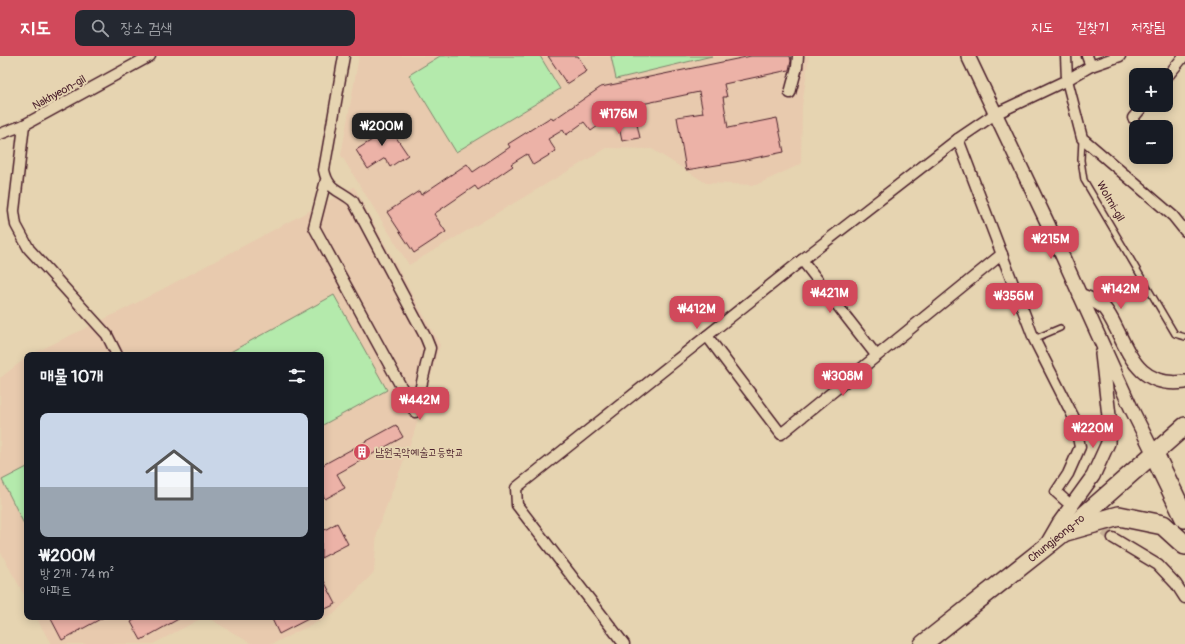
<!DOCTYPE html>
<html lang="ko">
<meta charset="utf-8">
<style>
:root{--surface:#171b24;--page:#242831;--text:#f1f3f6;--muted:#9ea1a6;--accent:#d1495b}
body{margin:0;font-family:Pangolin,"Poor Story",sans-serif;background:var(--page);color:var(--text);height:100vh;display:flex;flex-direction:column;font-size:15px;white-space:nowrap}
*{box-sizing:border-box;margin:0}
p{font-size:13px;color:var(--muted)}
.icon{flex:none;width:22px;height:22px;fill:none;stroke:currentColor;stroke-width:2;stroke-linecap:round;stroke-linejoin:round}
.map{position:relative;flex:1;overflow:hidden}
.side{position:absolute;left:24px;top:296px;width:300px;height:268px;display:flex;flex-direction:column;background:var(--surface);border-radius:8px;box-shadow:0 2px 10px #0003}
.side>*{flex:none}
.controls{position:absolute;left:1129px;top:12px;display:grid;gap:8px}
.controls a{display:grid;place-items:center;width:44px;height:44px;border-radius:8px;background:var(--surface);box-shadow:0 2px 10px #0003;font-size:20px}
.price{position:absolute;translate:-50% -34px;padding:0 9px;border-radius:8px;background:var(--accent);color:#fff;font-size:13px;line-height:26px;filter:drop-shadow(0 1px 2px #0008)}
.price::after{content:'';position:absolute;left:50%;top:24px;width:12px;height:9px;margin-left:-6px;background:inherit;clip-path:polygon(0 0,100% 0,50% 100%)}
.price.on{background:#222;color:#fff}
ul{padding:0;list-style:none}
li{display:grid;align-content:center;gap:8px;height:212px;padding:0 16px}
li span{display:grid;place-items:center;height:124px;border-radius:8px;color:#555}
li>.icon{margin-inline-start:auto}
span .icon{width:72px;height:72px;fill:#fffc;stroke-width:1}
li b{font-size:17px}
h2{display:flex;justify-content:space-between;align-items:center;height:48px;padding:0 16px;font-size:17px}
header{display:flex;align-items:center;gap:24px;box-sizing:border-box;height:56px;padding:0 20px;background:var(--accent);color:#fff}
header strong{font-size:19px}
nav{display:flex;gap:22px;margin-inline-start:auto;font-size:14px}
.search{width:280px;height:36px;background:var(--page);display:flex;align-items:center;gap:10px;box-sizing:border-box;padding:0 14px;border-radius:8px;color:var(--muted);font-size:15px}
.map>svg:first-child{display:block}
.built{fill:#e8caae}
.green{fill:#b4eaac;stroke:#7f846c}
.building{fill:#ecb2a7;stroke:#4a1f2b}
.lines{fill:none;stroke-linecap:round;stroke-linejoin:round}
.minor-tunnel{stroke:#c7b096;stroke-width:10;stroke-dasharray:10 5;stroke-linecap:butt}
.service-casing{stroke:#4a1f2b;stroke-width:8}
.minor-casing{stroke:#4a1f2b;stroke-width:13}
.tertiary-casing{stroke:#4a1f2b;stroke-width:16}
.primary-casing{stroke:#4a1f2b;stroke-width:20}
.motorway-casing{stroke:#4a1f2b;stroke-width:22}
.service{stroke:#e6d4b1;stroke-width:5}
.minor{stroke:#e6d4b1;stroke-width:10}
.tertiary{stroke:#e6d4b1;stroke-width:13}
.primary{stroke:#e6d4b1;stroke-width:17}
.motorway{stroke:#e6d4b1;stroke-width:19}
.labels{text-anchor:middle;stroke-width:4;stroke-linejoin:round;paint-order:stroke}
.street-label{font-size:11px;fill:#4a1f2b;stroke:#e6d4b1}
.poi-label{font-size:11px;fill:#4a1f2b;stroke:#e6d4b1;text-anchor:start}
</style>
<header>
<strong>지도</strong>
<div class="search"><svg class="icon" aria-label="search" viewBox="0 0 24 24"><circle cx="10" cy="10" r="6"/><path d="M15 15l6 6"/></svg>장소 검색</div>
<nav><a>지도</a><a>길찾기</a><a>저장됨</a></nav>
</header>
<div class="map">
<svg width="1185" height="588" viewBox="0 0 1185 588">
<rect width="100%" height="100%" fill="#e6d4b1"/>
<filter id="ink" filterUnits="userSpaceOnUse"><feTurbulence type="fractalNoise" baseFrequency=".025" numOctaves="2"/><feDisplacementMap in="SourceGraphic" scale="8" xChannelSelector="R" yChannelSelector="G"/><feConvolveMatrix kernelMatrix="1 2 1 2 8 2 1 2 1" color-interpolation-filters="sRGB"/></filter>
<g filter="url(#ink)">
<g class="built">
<polygon points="359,0 809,0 802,50 801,108 756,129 706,127 652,93 607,92 409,209 341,99"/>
<polygon points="354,131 440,289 413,380 377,475 374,516 334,558 272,588 252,588 207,561 321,561 321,299 30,299 125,253"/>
<polygon points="27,301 27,544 0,495 0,322"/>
<polygon points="36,561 204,561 153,588 51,588"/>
</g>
<g class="green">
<polygon points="440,0 540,0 560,33 456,96 409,19"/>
<polygon points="611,0 712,0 616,23"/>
<polygon points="334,239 387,334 321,370 321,299 225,299"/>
<polygon points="27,411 27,474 2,424"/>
</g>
<g class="building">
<polygon points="548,0 578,0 587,15 567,28"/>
<polygon points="751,0 790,0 791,5 789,14 724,28 727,41 723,41 728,72 777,62 784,96 735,106 686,114 677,61 703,57 699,36 642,48 644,57 635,59 640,82 622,85 616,57 591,75 584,66 566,79 563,74 548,83 556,95 533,109 527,98 511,108 513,110 478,134 475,130 434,158 446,176 414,197 387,156 419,135 421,139 467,108 473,116 510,91 508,88 551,61 553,64 601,31"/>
<polygon points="385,65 408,99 390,111 385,102 368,113 356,94 372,84 367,76"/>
<polygon points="396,369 403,381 337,418 345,432 325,443 321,435 321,410"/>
<polygon points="337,467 348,488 321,502 321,476"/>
<polygon points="321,519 336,548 321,555"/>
<polygon points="50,561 104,561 62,584"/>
<polygon points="139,561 182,561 141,584 131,566"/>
<polygon points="271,561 312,561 279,578"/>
</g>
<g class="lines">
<polyline class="minor-tunnel" points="1093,466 1113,482"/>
<g class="service-casing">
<g id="service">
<polyline points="1082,83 1081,104 1084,124 1175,278 1185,281"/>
<polyline points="1129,239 1146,231"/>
<polyline points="1034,283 1060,272"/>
</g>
</g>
<g class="minor-casing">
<g id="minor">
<polyline points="1066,0 1067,24 1082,82 1173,160 1185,175"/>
<polyline points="1087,0 1091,10"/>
<polyline points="1166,22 1184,0"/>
<polyline points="790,37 797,11 798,0"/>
<polyline points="1133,62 1144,49"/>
<polyline points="24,69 14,155 16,169 29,193 107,279 117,299"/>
<polyline points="0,78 24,69 150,0"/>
<polyline points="958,83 1034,283 1074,362 1080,391 1068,418 1056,436 1066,445"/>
<path d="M326,124l-12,47 101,185 15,-64 -4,-10 -73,-137c-15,-12 -25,-11 -29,-31l20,-114"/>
<polyline points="802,204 876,299"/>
<polyline points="707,280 781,378 1002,198"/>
<polyline points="1113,482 1158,509 1176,528 1185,542"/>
<polyline points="624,588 517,449 516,432 802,204 958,83 995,58 1067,24 1091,10 1120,0"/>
</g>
</g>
<g class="tertiary-casing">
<g id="tertiary">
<polyline points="968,0 1047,166 1132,354 1154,398"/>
<path d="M1080,239c8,3 18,7 24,13 6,7 10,16 14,24 15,32 27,55 67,50"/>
<polyline points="1048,486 1059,467 1093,420 1108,387 1109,360 1102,298"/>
</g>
</g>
<g class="primary-casing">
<polyline id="primary" points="923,588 1066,475 1185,370"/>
</g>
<g class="motorway-casing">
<g id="motorway">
<polyline points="1154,398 1185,462"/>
<polyline points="1066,475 1119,460 1163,469 1185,489"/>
</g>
</g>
<use href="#service" class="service"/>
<use href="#minor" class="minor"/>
<use href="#tertiary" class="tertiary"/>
<use href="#primary" class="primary"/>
<use href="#motorway" class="motorway"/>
</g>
</g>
<defs>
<g id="building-disc" transform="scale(0.9)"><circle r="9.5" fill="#d1495b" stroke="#e6d4b1"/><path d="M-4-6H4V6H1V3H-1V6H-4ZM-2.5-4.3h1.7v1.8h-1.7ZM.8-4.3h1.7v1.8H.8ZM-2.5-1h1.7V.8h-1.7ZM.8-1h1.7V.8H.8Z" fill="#fff"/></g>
</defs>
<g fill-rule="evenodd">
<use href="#building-disc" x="362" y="396"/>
</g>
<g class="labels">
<g class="street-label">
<text transform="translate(59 36) rotate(-29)" y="4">Nakhyeon-gil</text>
<text transform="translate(1111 145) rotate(60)" y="4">Wolmi-gil</text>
<text transform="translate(1056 482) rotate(-39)" y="4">Chungjeong-ro</text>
</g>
<g class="poi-label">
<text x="375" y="400">남원국악예술고등학교</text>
</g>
</g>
</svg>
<div class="controls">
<a>+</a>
<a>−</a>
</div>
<b class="price" style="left:619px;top:79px">₩176M</b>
<b class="price on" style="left:382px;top:91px">₩200M</b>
<b class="price" style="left:1051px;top:204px">₩215M</b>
<b class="price" style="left:1121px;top:254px">₩142M</b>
<b class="price" style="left:830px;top:258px">₩421M</b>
<b class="price" style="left:1014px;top:261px">₩356M</b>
<b class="price" style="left:697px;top:274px">₩412M</b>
<b class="price" style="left:843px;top:341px">₩308M</b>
<b class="price" style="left:420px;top:365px">₩442M</b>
<b class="price" style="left:1093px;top:393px">₩220M</b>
<section class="side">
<h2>매물 10개<svg class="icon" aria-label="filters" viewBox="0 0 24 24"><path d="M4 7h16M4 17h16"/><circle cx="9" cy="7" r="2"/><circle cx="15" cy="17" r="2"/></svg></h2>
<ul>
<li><span style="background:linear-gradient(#c9d6e8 60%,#9aa5b1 0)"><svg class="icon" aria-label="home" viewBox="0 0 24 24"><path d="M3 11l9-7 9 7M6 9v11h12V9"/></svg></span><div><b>₩200M</b><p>방 2개 · 74 m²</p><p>아파트</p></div></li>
</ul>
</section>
</div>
